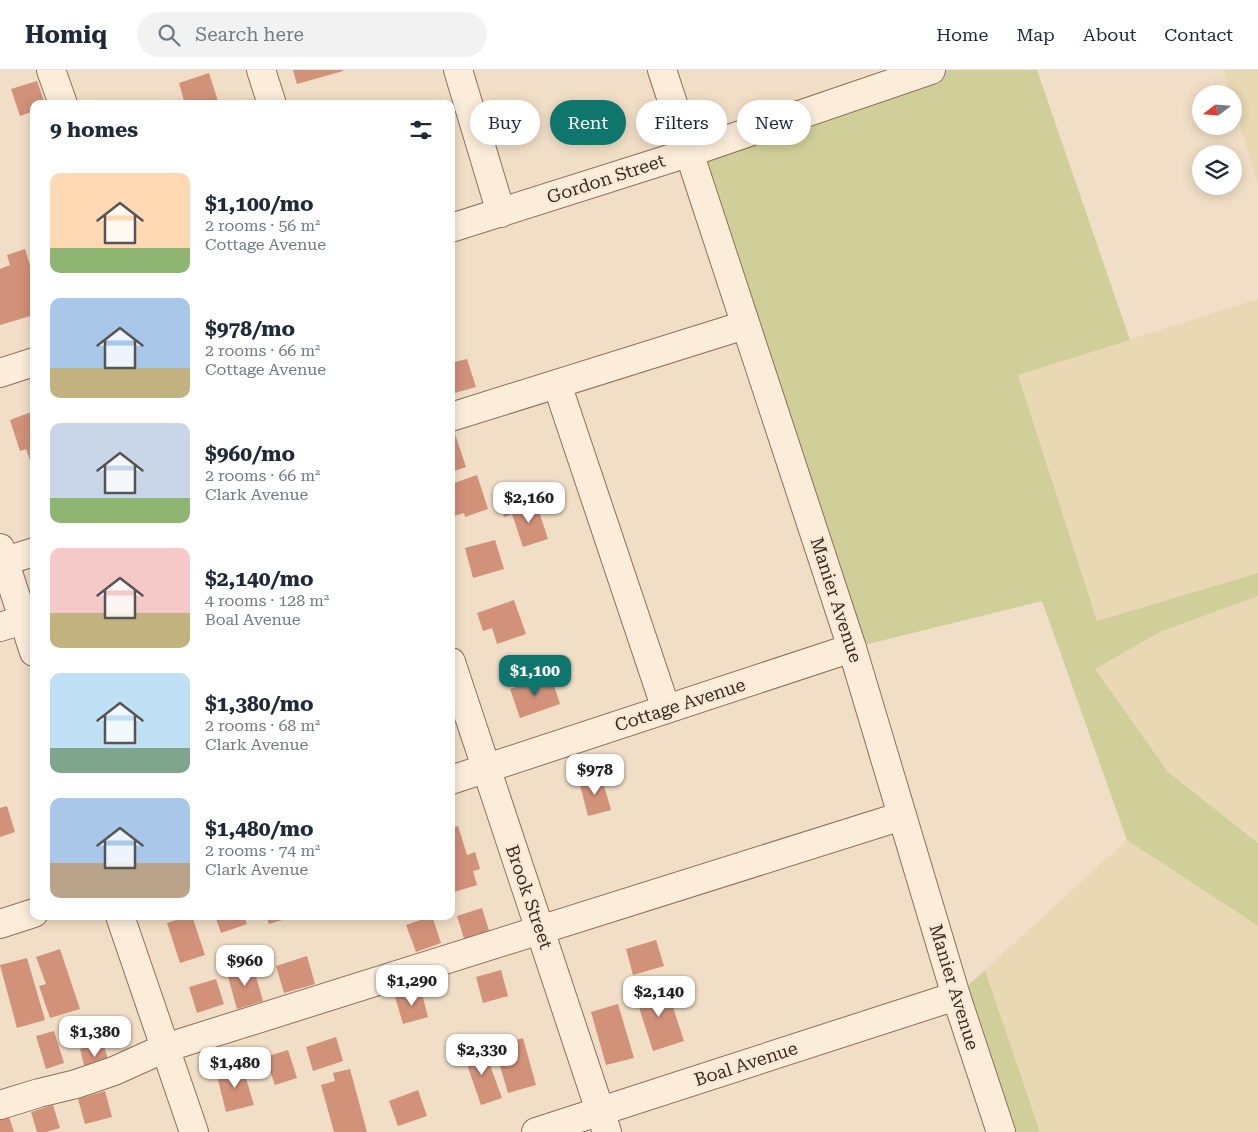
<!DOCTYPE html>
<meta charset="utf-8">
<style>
:root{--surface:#fff;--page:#f2f2f3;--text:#1f2937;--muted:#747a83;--line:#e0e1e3;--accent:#0f766e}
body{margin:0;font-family:"Roboto Serif",serif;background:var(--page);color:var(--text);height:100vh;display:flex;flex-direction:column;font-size:19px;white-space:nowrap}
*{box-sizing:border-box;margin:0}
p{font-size:16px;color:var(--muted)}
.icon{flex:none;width:28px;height:28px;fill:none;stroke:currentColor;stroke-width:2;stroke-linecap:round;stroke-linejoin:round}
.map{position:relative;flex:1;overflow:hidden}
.panel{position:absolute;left:30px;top:30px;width:425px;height:820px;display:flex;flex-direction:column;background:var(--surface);border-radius:10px;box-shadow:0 2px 12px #0003}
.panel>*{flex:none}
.guide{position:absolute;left:470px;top:30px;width:475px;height:45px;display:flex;gap:10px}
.needle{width:32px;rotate:253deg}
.tools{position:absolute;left:1192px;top:15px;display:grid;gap:10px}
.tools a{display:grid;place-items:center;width:50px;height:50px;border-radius:50%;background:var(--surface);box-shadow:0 2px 12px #0003;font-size:25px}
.price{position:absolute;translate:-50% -42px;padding:0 11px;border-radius:10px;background:#fff;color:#222;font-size:16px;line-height:32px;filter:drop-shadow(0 1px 2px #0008)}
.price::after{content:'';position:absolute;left:50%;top:30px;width:15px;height:11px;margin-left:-8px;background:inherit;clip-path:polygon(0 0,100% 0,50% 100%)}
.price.active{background:var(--accent);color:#fff}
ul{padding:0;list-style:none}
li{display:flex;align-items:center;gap:15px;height:125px;padding:0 20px}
li span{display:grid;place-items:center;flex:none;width:140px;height:100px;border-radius:10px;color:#555}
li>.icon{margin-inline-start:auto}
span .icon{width:60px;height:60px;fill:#fffc;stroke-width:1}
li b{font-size:21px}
h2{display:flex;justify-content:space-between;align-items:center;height:60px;padding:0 20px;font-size:21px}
.chip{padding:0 18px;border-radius:22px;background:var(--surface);box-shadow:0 2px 12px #0003;font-size:18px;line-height:45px}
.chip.active{background:var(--accent);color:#fff}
header{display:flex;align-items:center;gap:30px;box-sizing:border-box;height:70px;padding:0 25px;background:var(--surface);border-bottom:1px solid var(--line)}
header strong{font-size:24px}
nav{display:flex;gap:28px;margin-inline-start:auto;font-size:18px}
.search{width:350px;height:45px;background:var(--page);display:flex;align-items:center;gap:12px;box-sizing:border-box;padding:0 18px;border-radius:28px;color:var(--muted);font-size:19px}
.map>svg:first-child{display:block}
.farmland{fill:#e8d8b3}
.green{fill:#d1cf99}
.building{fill:#d29179}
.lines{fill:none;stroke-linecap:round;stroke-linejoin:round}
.minor-casing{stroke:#8f6e5a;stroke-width:30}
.minor{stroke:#fbedda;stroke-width:28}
.labels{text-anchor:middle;stroke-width:5;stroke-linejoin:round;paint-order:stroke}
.street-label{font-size:18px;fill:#3e291f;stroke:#f8e9d6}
</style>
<header>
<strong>Homiq</strong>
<div class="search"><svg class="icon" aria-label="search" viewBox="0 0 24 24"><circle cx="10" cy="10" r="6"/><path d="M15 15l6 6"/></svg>Search here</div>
<nav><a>Home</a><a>Map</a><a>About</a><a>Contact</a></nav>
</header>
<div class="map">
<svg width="1258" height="1062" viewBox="0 0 1258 1062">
<rect width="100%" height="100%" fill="#f1dec6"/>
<g class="farmland">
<polygon points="1223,0 1258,0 1258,115 1234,35 1234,24 1230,24"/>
<polygon points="1258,229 1258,503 1097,551 1018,305"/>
<polygon points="1258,526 1258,773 1168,702 1095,599 1160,562"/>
<polygon points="1127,770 1258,856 1258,1062 1040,1062 985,900"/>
</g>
<g class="green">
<polygon points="931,0 1037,0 1130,270 1018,305 1097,551 1258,503 1258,526 1160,562 1095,599 1168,702 1258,773 1258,856 1127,770 1042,531 852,578 688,83"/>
<polygon points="985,900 1040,1062 1001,1062 956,926"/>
</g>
<g class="building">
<polygon points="293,0 343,0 343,1 297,14"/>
<polygon points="209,3 219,34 185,34 179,13"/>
<polygon points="37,11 45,34 34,34 34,41 20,46 11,19"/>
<polygon points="25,179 34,208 34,245 0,255 0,199 10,195 7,185"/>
<polygon points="467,289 476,317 451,324 451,293"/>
<polygon points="34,341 34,392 31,393 26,379 20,381 10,350"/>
<polygon points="455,364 466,397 451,402 451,366"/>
<polygon points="477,405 488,439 465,447 464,443 451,447 451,414"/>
<polygon points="536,432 548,469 523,477 512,444 504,447 503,443"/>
<polygon points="495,470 504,499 473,508 465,478"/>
<polygon points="514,530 526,564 497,574 492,558 483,561 477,543"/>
<polygon points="551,606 560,634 520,648 510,619"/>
<polygon points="601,705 611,740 588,746 579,711"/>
<polygon points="7,736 15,762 0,767 0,738"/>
<polygon points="458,756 467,785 475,782 480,799 473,801 477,815 451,823 451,758"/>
<polygon points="482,838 490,864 465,872 457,846"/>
<polygon points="189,846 192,846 205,885 180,893 167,853"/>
<polygon points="215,846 244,846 247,854 221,863"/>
<polygon points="266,846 292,846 292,847 269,854"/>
<polygon points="432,846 441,873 416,882 406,855"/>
<polygon points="656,870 664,896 633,905 626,879"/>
<polygon points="60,879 80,939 50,948 39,916 46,914 36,887"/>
<polygon points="307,886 315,914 284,923 276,896"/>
<polygon points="27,888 45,950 17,958 0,895"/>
<polygon points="253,896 263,931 237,939 227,903"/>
<polygon points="501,900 508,926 483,933 476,907"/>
<polygon points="216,909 224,934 197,943 189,917"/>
<polygon points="666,916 684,971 653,981 635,925"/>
<polygon points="421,920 428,947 403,954 395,927"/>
<polygon points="618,934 634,988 606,995 591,942"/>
<polygon points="54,961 64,993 46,999 36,966"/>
<polygon points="336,967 343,991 313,1001 306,977"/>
<polygon points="523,968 536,1015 508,1023 494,976"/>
<polygon points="103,973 110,996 86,1003 80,979"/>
<polygon points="483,976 502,1028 481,1035 463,983"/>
<polygon points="288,980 297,1008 275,1015 265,987"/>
<polygon points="242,995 254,1035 226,1042 216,1002"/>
<polygon points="350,999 367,1062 334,1062 321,1015 335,1011 333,1003"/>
<polygon points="418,1020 427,1046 398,1056 389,1031"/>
<polygon points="105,1021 112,1047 85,1054 78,1029"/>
<polygon points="53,1035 60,1058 46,1062 37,1062 31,1042"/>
<polygon points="8,1044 14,1062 0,1062 0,1046"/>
</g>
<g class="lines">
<g class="minor-casing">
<g id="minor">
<polyline points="51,0 63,34"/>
<polyline points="261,0 272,34"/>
<polyline points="458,0 501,143"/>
<polyline points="662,0 852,578 956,926 1001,1062"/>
<polyline points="451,158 688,83 931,0"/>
<polyline points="0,303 34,292"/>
<polyline points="557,314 666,639"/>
<polyline points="451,347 745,255"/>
<polyline points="0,478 34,582"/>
<polyline points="5,491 34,482"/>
<polyline points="0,557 23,550"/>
<polyline points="451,592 607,1062"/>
<polyline points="451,710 852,578"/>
<polyline points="120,846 194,1062"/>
<polyline points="0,854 34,843"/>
<polyline points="0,1035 39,1023 76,1014 114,1001 165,978 902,746"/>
<polyline points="536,1062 956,926"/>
</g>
</g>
<use href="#minor" class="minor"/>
</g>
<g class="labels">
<g class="street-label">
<text transform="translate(606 109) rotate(-18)" y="6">Gordon Street</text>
<text transform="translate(836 530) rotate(72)" y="6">Manier Avenue</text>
<text transform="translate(680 635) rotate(-18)" y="6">Cottage Avenue</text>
<text transform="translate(529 827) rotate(71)" y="6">Brook Street</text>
<text transform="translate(954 917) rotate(73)" y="6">Manier Avenue</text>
<text transform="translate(746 994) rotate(-18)" y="6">Boal Avenue</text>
</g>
</g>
</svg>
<div class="tools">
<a><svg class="needle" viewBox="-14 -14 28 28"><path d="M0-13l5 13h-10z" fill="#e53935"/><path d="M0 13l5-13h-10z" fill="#747a83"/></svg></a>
<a><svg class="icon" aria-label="layers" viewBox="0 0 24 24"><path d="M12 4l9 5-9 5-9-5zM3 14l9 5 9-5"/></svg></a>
</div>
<b class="price" style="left:529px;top:454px">$2,160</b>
<b class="price active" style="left:535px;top:627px">$1,100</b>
<b class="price" style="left:595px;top:726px">$978</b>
<b class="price" style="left:245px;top:917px">$960</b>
<b class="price" style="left:412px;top:937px">$1,290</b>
<b class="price" style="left:659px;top:948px">$2,140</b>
<b class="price" style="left:95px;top:988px">$1,380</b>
<b class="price" style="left:482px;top:1006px">$2,330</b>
<b class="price" style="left:235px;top:1019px">$1,480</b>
<div class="guide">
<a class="chip">Buy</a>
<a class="chip active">Rent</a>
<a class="chip">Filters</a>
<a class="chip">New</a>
</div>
<section class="panel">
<h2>9 homes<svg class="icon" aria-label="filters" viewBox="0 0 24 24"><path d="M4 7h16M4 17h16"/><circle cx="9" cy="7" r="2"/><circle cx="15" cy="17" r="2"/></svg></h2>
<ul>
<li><span style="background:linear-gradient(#ffd9b3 75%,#8fb573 0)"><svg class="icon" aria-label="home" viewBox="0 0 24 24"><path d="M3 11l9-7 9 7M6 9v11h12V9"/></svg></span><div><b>$1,100/mo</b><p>2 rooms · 56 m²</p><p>Cottage Avenue</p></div></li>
<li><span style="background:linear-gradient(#a9c7e8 70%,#c2b280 0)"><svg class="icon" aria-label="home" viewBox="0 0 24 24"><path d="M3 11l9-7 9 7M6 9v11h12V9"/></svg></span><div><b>$978/mo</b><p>2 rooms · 66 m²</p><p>Cottage Avenue</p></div></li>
<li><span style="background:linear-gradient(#c9d6e8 75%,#8fb573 0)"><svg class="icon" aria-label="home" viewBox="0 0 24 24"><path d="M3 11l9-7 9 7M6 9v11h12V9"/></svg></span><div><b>$960/mo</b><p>2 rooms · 66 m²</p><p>Clark Avenue</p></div></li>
<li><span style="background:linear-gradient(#f6c9c9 65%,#c2b280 0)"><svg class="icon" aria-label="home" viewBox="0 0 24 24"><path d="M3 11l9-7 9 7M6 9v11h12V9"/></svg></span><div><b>$2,140/mo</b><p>4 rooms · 128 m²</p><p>Boal Avenue</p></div></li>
<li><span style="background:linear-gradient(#bfe0f5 75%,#7fa58c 0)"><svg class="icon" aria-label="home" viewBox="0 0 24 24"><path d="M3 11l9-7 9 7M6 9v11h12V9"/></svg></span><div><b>$1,380/mo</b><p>2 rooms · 68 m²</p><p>Clark Avenue</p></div></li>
<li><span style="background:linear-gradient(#a9c7e8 65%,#b9a48a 0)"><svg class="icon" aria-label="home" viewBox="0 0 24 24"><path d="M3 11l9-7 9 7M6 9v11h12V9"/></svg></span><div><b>$1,480/mo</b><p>2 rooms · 74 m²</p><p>Clark Avenue</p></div></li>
</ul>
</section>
</div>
